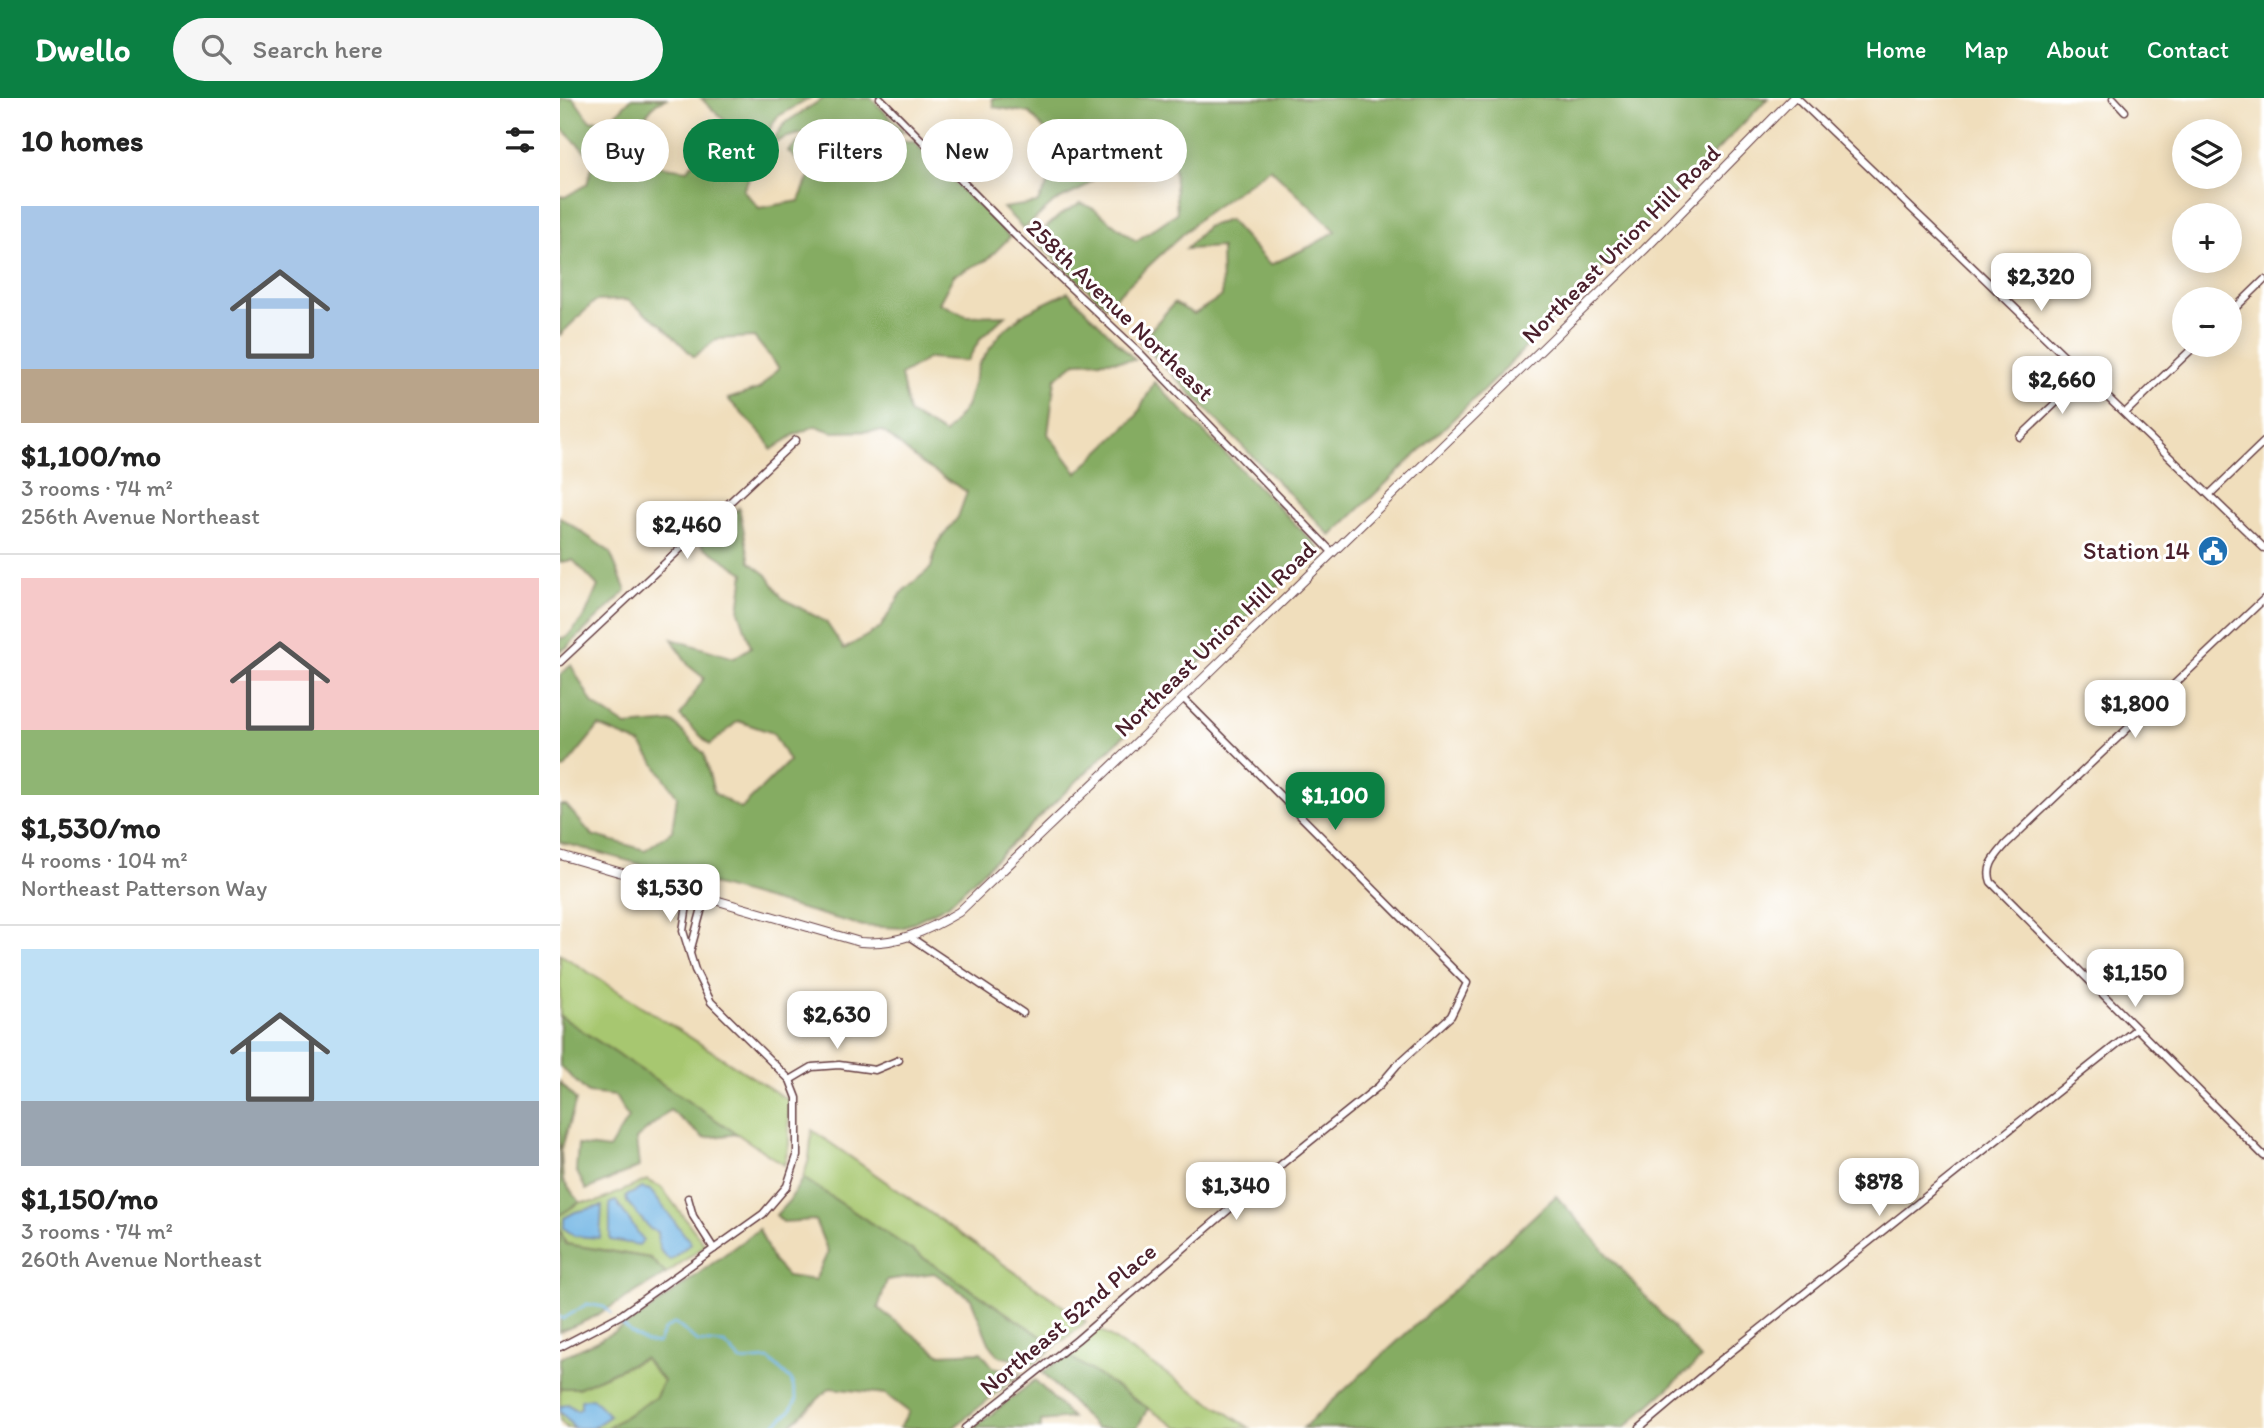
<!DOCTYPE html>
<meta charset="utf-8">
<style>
:root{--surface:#fff;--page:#f6f6f6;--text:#222;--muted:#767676;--line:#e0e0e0;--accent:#0b8043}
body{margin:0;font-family:Itim,sans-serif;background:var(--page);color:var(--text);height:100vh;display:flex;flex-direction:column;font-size:26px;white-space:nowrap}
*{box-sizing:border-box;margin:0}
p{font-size:23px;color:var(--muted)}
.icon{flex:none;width:38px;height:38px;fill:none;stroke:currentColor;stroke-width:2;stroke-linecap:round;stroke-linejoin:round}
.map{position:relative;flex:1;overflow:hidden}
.panel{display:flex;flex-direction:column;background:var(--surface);width:560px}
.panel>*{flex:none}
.hud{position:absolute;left:21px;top:21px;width:665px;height:63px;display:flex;gap:14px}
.tools{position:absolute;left:1612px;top:21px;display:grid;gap:14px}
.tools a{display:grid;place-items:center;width:70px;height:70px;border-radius:50%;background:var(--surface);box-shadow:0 4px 18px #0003;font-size:35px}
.price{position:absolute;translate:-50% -60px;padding:0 16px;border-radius:14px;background:#fff;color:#222;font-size:23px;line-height:46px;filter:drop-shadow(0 2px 4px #0008)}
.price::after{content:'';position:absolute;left:50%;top:42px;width:21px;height:16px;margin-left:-10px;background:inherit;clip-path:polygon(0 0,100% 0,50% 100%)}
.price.selected{background:var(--accent);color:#fff}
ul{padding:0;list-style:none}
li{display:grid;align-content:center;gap:14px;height:371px;padding:0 21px}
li+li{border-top:2px solid var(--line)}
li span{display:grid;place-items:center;height:217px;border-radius:0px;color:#555}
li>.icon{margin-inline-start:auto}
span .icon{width:126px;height:126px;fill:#fffc;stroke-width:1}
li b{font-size:30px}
h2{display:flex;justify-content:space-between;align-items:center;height:84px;padding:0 21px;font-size:30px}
.chip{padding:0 24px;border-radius:32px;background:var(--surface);box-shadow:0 4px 18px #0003;font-size:24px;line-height:63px}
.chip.selected{background:var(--accent);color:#fff}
header{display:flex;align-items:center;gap:42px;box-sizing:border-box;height:98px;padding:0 35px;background:var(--accent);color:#fff}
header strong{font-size:33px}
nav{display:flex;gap:38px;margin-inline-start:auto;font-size:24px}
.search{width:490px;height:63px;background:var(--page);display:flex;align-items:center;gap:18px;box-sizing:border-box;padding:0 24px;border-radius:38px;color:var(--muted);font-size:26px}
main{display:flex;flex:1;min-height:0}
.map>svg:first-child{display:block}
.green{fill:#a7c76f;stroke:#78734d;stroke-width:2}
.forest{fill:#85ac62;stroke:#686646;stroke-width:2}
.water{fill:#6db3e3;stroke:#5c6987;stroke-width:2}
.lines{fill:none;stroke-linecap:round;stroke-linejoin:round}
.stream{stroke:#6db3e3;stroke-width:2.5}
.minor-casing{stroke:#633c41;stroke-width:9}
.tertiary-casing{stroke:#633c41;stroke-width:10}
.minor{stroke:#fff;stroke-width:6}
.tertiary{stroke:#fff;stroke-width:8}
.labels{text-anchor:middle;stroke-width:6;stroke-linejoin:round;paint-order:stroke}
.street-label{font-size:24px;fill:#4a1f2b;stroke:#fff}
.poi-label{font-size:24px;fill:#4a1f2b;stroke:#fff;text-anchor:end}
</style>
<header>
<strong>Dwello</strong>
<div class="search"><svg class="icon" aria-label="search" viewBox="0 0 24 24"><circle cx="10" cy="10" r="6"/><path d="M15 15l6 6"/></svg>Search here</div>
<nav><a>Home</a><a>Map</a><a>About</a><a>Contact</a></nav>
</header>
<main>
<section class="panel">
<h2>10 homes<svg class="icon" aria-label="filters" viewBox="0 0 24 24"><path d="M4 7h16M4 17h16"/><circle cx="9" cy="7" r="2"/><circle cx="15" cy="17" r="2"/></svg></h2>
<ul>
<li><span style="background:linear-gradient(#a9c7e8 75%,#b9a48a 0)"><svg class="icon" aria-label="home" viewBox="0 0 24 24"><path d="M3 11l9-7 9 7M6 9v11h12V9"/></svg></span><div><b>$1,100/mo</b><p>3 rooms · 74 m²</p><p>256th Avenue Northeast</p></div></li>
<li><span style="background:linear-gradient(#f6c9c9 70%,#8fb573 0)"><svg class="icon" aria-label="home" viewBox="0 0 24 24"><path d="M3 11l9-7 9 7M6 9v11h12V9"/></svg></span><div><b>$1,530/mo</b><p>4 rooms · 104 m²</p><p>Northeast Patterson Way</p></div></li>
<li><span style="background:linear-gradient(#bfe0f5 70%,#9aa5b1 0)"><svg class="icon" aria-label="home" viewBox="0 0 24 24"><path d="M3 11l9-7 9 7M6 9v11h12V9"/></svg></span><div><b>$1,150/mo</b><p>3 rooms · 74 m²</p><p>260th Avenue Northeast</p></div></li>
</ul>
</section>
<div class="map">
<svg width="1704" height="1330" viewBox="0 0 1704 1330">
<rect width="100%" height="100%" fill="#fff"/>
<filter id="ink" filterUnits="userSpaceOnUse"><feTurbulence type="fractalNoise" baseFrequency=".0143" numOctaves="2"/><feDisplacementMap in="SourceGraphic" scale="14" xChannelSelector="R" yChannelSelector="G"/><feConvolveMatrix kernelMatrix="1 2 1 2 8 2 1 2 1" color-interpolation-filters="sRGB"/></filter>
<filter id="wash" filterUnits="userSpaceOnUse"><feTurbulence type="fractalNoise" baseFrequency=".00686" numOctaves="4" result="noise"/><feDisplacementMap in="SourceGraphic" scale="28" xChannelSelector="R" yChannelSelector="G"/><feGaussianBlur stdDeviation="1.57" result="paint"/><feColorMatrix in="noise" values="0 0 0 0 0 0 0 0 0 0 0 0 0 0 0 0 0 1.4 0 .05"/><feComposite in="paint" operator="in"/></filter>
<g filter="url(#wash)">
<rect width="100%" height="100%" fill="#f0debc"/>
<g class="green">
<polygon points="0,856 228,1002 229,1046 224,1067 0,918"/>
<polygon points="252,1032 526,1224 496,1248 243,1080 249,1061"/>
<polygon points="87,1082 101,1089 145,1147 106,1176 90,1160 6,1146 0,1131 0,1117 20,1104 37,1104"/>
<polygon points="538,1231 690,1330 618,1330 506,1256"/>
<polygon points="85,1260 103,1283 96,1299 47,1330 7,1330 0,1322 0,1290 18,1290"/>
</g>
<g class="forest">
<path d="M0,0h13l17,23 21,-2 21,-21h36l-12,5 -26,31 13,30 44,6 27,-31 38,13 22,-14 11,-15 39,-25h47l33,34c-32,0 -113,-8 -136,16 -11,10 -18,29 -25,42l16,18 40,-7 11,-27 -22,-23 12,-10 52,-2 62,3 96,95 -23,23 -33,15 -15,28 28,13 39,-1 -25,23 -14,23 -38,-3 -28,17 8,38 36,21 21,-27 13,-43 22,-31 25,-21 42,-20 67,68 -59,2 -21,17 -7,55 29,39 59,-56 18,-35 165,166 -371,357 -46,23 -39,-2 -303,-84v-37h6l26,30 53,15 27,-19 5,-35 -36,-52 -42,-18 -35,43 -4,-1v-93l11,-10 22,39 33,22 47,-4 31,32 10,39 27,16 48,-48 -16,-28 -35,-12 -28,24 -30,-29 24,-38 -15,-12 -17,-27 62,19 17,-11 -12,-36 5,-38 -43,-28 38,-37 11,54 17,13 15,23 44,24 18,27 36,-21 23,-37 28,-23 6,-24 21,-27 9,-25 -46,-29 -38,-32 -50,1 -18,-6 -21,9 -23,15 -4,-10 -39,-41 31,-10 20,-21 -25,-31 -37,2 -23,18 -32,-32 -35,-25 -32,1 -35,34v-139l5,1 22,-13 7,-24 -34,-33z"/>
<path d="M141,0h109l-33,19 -10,17c-27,7 -48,-18 -66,-36z"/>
<polygon points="432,0 1208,0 933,283 771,438 580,244 614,205 634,216 662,198 661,149 626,151 646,129 669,122 710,167 751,148 776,133 710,70 642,118 546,208 473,141 500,117 521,105 534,111 576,143 617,115 613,58 591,32 522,91 494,104 464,131 443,110 477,105 506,56 470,15 434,9"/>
<polygon points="0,419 50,454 66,493 6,550 0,553 0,540 7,539 25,518 38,488 13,462 0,464"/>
<polygon points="0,918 177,1036 144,1040 110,1012 76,1041 79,1069 26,1092 16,1072 18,1047 49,1051 68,1020 55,998 28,995 0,968"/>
<polygon points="0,984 16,1002 1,1053 3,1083 20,1104 0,1117"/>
<polygon points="243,1080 496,1248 473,1266 439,1258 429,1245 411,1201 374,1175 327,1182 318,1210 379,1256 421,1254 433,1269 461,1275 393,1330 339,1330 349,1314 325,1296 270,1290 227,1330 47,1330 96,1299 103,1283 84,1260 18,1290 0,1290 0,1260 37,1243 80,1219 199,1131 213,1163 227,1178 255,1182 268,1154 255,1122 223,1124 216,1117 229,1103"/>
<polygon points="996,1098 1141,1261 1064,1330 743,1330"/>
<polygon points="0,1131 6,1146 90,1160 106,1176 32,1220 0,1234"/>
<polygon points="506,1256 588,1310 577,1330 536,1330 483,1275"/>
<polygon points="475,1282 512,1320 481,1323 481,1330 414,1330"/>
</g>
<g class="water">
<path d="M82,1090l8,2 41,53 -21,17c-12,-8 -12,-15 -13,-28l-7,-3 -23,-27 -1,-6z"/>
<polygon points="56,1103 83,1142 79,1147 50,1142 50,1105"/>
<polygon points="42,1108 40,1140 14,1138 4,1130 4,1120 15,1114"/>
<polygon points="32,1300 50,1318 32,1330 14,1330 0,1313 0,1309 8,1306 17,1313 21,1310 21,1302"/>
</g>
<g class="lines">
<g class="stream">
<polyline points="0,1219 3,1221 27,1206 44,1209 51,1215"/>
<path d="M59,1224c11,10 24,23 39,21l6,-13 11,-7 23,19 27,2 16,17 28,-2 22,21 6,19 -8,13 -14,12v4"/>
</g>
</g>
</g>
<g filter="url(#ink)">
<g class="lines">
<g class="minor-casing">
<g id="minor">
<polyline points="320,0 456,138 580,255 772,454"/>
<polyline points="1237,0 1704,450"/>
<polyline points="1553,0 1565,13"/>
<polyline points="1670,215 1704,182"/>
<polyline points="1565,315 1636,247"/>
<polyline points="1460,339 1526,276"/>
<polyline points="1650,396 1704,344"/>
<path d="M1704,501l-258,245c-10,12 -21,22 -15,38l273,274"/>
<polyline points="0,564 236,342"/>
<polyline points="350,839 463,915"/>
<polyline points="130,854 145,799"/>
<polyline points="230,982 252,969 279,967 315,972 339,962"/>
<polyline points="128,1100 133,1118 154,1151"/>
<polyline points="0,1249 61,1217 203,1116 227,1088 237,1058 237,1000 230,982 151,904 135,872 123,833 129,794"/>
<polyline points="406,1330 517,1242 723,1065 819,988 837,967 891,918 907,885 623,600"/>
<polyline points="1080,1330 1157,1265 1576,931"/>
</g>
</g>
<g class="tertiary-casing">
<path id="tertiary" d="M0,757l300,87c38,3 67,-11 99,-30l224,-214 461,-448 149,-152"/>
</g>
<use href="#minor" class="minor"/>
<use href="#tertiary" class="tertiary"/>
</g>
</g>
<defs>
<g id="civic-disc" transform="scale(1.575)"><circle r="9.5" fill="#1f6fb2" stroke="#fff"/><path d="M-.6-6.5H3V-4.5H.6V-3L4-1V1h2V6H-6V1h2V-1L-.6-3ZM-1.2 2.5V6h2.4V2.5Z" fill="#fff"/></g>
</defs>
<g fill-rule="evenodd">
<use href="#civic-disc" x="1653" y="453"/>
</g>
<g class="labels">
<g class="street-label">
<text transform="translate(1061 146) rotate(-45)" y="8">Northeast Union Hill Road</text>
<text transform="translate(560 212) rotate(44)" y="8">258th Avenue Northeast</text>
<text transform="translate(655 541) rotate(-44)" y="8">Northeast Union Hill Road</text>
<text transform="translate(508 1221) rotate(-40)" y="8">Northeast 52nd Place</text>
</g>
<g class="poi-label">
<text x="1630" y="461">Station 14</text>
</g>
</g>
</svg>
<div class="tools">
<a><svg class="icon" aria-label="layers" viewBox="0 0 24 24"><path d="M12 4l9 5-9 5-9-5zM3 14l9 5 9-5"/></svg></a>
<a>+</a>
<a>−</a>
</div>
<b class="price" style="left:1481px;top:215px">$2,320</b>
<b class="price" style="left:1502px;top:318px">$2,660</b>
<b class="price" style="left:127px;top:463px">$2,460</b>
<b class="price" style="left:1575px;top:642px">$1,800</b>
<b class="price selected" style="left:775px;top:734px">$1,100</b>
<b class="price" style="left:110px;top:826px">$1,530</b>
<b class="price" style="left:1575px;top:911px">$1,150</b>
<b class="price" style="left:277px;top:953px">$2,630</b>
<b class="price" style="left:1319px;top:1120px">$878</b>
<b class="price" style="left:676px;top:1124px">$1,340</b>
<div class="hud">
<a class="chip">Buy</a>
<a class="chip selected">Rent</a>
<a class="chip">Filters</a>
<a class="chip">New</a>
<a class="chip">Apartment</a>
</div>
</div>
</main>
